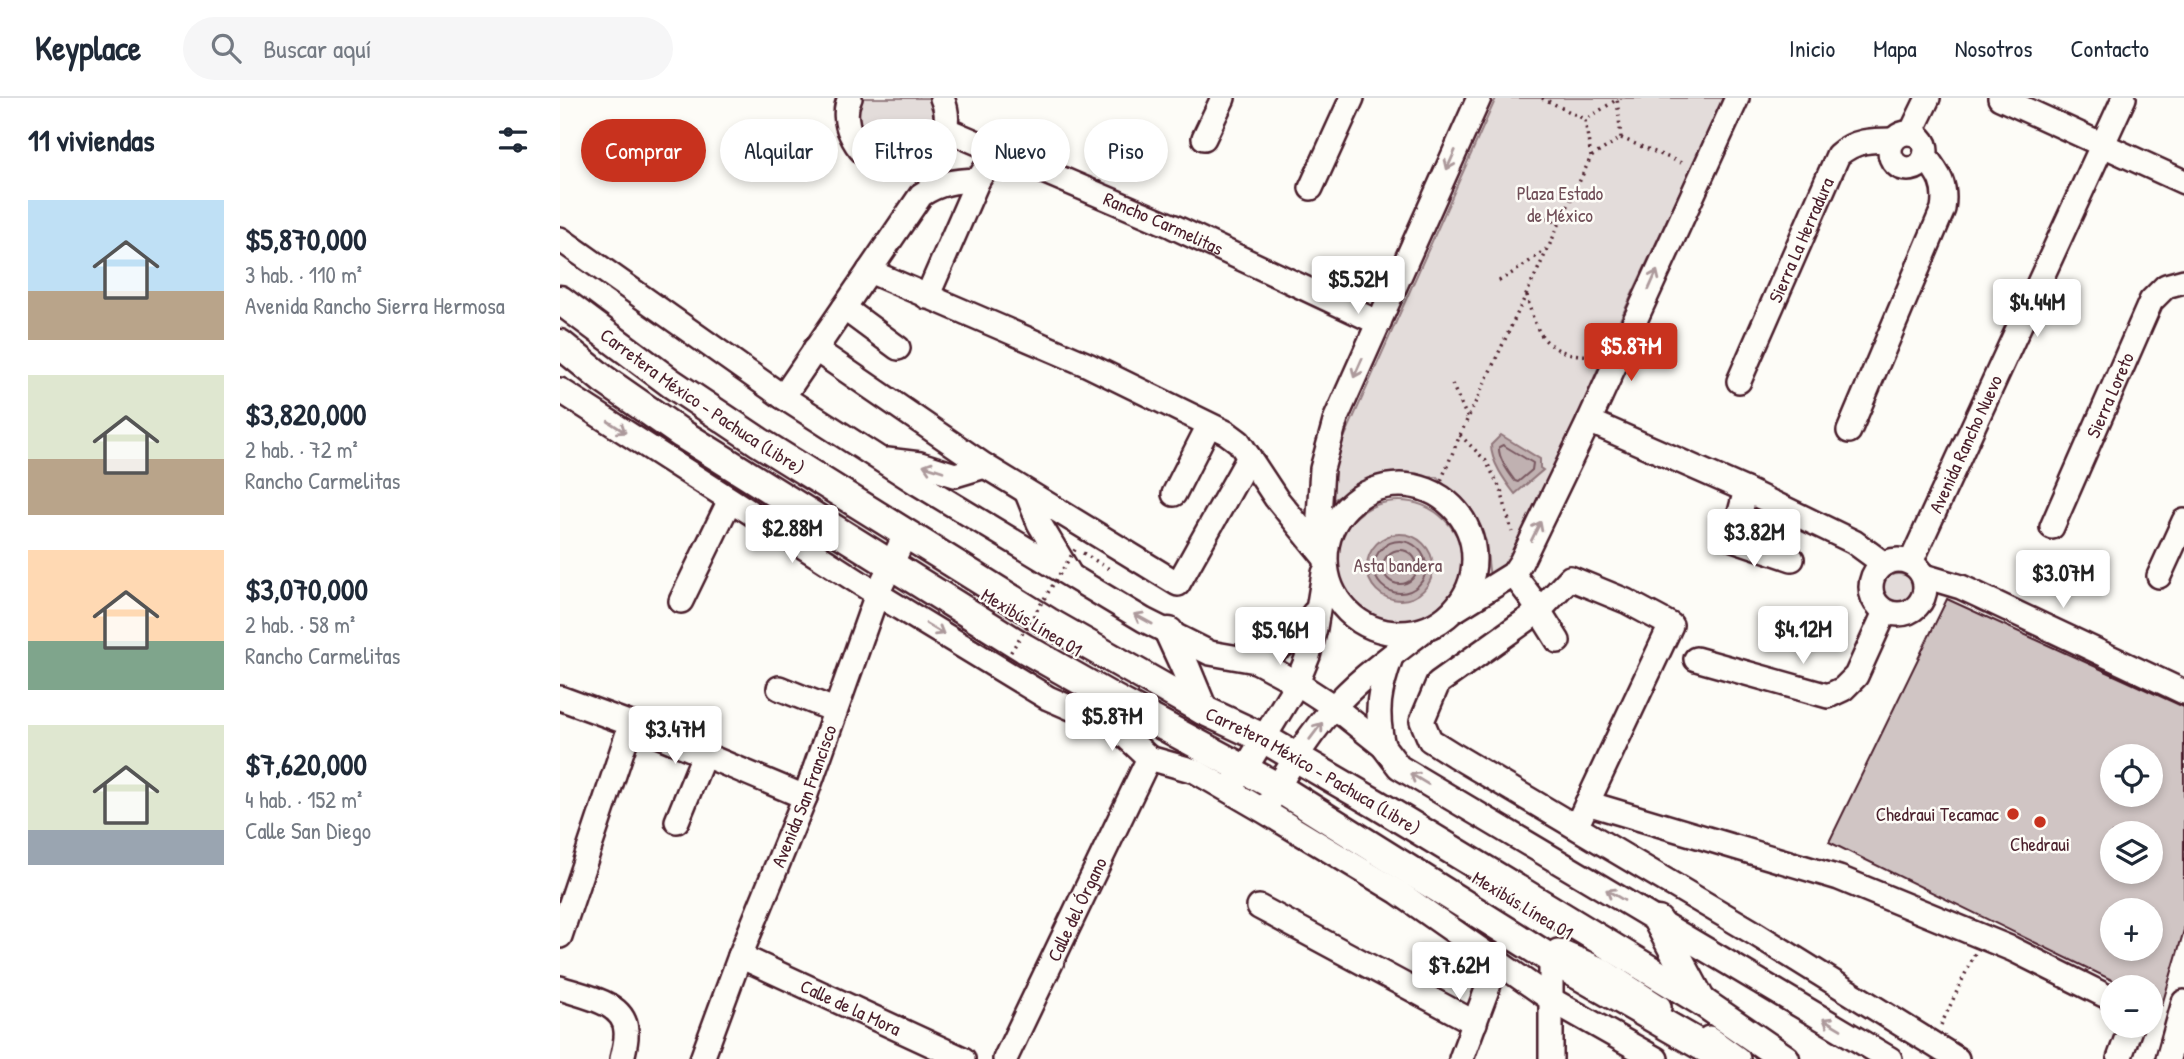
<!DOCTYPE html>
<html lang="es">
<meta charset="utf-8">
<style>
:root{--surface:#fff;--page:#f6f6f7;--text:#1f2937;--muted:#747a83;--line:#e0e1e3;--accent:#c8321e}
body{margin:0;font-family:"Patrick Hand",sans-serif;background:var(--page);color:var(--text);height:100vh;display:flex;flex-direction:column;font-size:26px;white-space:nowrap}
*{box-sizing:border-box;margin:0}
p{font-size:23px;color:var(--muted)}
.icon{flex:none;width:38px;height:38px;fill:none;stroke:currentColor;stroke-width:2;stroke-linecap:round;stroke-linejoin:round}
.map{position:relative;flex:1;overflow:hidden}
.sheet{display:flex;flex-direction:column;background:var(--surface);width:560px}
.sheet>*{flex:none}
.guide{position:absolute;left:21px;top:21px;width:665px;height:63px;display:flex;gap:14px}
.tools{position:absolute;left:1540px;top:646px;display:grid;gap:14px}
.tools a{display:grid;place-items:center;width:63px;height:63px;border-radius:50%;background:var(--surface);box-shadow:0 4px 10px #0003;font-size:35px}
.price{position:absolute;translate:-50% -60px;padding:0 16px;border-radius:7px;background:#fff;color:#222;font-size:23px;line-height:46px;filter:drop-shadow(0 2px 4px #0008)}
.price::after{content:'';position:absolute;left:50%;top:42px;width:21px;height:16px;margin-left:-10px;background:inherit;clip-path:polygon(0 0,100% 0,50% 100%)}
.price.current{background:var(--accent);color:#fff}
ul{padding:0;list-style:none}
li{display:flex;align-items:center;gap:21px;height:175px;padding:0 28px}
li span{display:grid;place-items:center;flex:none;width:196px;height:140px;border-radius:0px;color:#555}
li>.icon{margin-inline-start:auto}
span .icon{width:84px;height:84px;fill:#fffc;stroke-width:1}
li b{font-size:30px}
h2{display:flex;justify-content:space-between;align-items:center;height:84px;padding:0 28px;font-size:30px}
.chip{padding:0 24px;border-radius:32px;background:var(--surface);box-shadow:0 4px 10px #0003;font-size:24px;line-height:63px}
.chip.current{background:var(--accent);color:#fff}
header{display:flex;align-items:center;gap:42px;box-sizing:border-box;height:98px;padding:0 35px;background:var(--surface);border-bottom:2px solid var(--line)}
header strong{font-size:33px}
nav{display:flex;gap:38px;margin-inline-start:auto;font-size:24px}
.search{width:490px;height:63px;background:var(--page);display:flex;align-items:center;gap:18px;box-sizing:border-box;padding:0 24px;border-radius:38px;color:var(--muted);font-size:26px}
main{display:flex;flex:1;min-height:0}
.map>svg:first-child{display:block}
.green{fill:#e3dcda;stroke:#967e82;stroke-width:2}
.water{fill:#c0b1b1;stroke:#91777b;stroke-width:2}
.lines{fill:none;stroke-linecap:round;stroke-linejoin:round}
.shore{stroke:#795961;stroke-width:2}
.building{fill:#d0c5c4;stroke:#4a1f2b;stroke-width:2;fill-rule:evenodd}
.minor-casing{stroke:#4a1f2b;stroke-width:28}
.major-casing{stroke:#4a1f2b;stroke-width:33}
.path{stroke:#4a1f2b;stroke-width:3.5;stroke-dasharray:2 5;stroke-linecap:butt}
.minor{stroke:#fdfcf7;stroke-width:23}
.major{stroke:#fdfcf7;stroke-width:28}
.path-bridge{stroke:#4a1f2b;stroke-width:3.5;stroke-dasharray:2 5;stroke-linecap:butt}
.oneway{stroke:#ac999b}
.poi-dot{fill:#c8321e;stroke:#fdfcf7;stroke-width:2.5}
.labels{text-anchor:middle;stroke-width:5;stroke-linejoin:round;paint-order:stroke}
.park-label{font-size:19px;fill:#704e57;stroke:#fdfcf7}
.street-label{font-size:19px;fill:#4a1f2b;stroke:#fdfcf7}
.poi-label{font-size:19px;fill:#4a1f2b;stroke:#fdfcf7;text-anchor:end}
</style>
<header>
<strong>Keyplace</strong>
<div class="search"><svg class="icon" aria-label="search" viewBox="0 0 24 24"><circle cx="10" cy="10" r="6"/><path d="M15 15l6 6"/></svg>Buscar aquí</div>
<nav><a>Inicio</a><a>Mapa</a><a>Nosotros</a><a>Contacto</a></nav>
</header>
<main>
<section class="sheet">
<h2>11 viviendas<svg class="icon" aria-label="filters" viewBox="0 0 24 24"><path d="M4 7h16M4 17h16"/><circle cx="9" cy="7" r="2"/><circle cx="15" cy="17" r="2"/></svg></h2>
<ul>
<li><span style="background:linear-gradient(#bfe0f5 65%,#b9a48a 0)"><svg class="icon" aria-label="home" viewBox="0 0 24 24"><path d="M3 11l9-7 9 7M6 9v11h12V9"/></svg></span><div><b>$5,870,000</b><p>3 hab. · 110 m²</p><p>Avenida Rancho Sierra Hermosa</p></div></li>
<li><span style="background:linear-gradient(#dfe7d0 60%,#b9a48a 0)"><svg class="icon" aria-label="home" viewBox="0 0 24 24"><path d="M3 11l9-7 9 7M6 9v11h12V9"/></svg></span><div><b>$3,820,000</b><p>2 hab. · 72 m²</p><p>Rancho Carmelitas</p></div></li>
<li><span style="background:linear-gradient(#ffd9b3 65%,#7fa58c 0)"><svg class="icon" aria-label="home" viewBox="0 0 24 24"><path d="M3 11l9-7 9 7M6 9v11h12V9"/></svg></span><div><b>$3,070,000</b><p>2 hab. · 58 m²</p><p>Rancho Carmelitas</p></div></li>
<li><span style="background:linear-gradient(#dfe7d0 75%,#9aa5b1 0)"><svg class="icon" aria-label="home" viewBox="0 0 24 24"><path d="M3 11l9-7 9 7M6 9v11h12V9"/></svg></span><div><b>$7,620,000</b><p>4 hab. · 152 m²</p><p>Calle San Diego</p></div></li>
</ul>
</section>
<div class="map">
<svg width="1624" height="961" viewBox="0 0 1624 961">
<rect width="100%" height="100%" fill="#fdfcf7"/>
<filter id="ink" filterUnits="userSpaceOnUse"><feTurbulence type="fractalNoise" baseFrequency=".0143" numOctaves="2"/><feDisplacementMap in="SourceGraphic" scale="14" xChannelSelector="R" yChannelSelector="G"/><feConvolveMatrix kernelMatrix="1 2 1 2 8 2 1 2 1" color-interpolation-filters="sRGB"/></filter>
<g filter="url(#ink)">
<g class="green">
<polygon points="303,0 370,0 376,17 375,30 361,52 336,60 311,51 298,28 298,15"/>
<polygon points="936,0 1164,0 1045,254 971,429 945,467 930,482 926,443 909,413 877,379 811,382 771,403 777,356"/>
<circle cx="839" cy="468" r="65"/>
<circle cx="1338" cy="495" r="19"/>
</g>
<g class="water">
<path d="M941,337l39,24v9l3,2 -28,24c-10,-13 -24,-32 -24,-49z"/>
<circle cx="840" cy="469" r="33"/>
</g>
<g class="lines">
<g class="shore">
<path d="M943,347l30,18 -1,7 -14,12 -3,-1c-7,-9 -17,-24 -16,-34z"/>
<circle cx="840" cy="469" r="26"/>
<circle cx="840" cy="469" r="17"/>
</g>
</g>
<path class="building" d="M1387,501l237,108v223l-22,75 -11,-6v-12h-25l-297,-145zM1552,658h39v38h-39zM1552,735h39v39h-39zM1552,812h39v38h-39z"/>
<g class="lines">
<g class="minor-casing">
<g id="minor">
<path d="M290,0c-6,11 -4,26 1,36 27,62 116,22 91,-36"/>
<polyline points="1440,0 1624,84"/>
<path id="s1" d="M385,31l227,97 207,97"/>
<polyline points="1351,35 1368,0"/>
<circle cx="1348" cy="53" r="18"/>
<polyline points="644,40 663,0"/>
<polyline points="751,90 792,0"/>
<polyline points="0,141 223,299 357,385 539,495 584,522 650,555 696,563 737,585 774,609 823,648 839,669 1330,961"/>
<polyline points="309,173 528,267 667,335 679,344 716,400 765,460"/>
<polyline points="367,199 418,82"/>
<polyline points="284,210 338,250"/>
<polyline points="255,251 425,368 618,486 689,359"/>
<path id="s2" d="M1179,283l99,-226c17,-15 34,-15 55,-15"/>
<polyline points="0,292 317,496 488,600 511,610 544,618 589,660 635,673 704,713 838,794 992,902 1096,961"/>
<path d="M223,299l138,-202c19,-13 35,-14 57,-15l19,-29"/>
<polyline points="1029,323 1186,392 1294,444 1324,466"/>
<path d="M1289,333l94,-222c4,-24 -4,-35 -18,-53"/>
<polyline points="327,362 360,366 395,377 425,368"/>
<circle cx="840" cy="461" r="74"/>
<polyline points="1186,392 1173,441 1232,461"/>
<polyline points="467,395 479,425 509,475"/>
<polyline points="614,396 649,327"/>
<path id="s3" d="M1492,429l99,-226 15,-15 18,-5"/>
<polyline points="766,450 759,418 762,371 776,320 919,0"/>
<circle cx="1338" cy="489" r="27"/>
<path id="s4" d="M1351,464l213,-464"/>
<polyline points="953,476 969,497 998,543"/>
<polyline points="1364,478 1401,489 1624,594"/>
<polyline points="1599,478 1624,423"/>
<polyline points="121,503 170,402"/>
<polyline points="895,512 953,476 961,464 1029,323 1177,0"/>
<polyline points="1136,561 1268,598 1283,591 1296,578 1325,514"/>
<path d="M696,563c28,-14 40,-23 58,-48"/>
<polyline points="219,590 274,612"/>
<polyline points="0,600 71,626 245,699"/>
<path d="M823,648c-8,-35 -4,-55 8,-89"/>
<polyline points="674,684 685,671 737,585 748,558 755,530 764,475"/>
<path d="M710,703c18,-33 39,-66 63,-93 25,-29 61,-54 90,-77"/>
<polyline points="1027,705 1279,780 1452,851 1552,901"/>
<polyline points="117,723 144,657"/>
<polyline points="1016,729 1111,527 1066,503 1010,480 979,513 878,585 862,623 870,642 894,657 1191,833 1397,961"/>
<polyline points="699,809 915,925"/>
<polyline points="0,838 71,626"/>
<polyline points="998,853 1040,871 1099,909"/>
<path id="s5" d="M180,858l223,103"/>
<polyline points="991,861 991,961"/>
<path d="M0,890c23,8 65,14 66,43 1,9 -2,19 -4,28"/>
<polyline points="1149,940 1178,961"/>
<path id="s6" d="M142,961l38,-103 65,-159 72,-203 29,-61"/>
<path id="s7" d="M445,961l144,-301"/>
<polyline points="901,961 938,862"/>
<polyline points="1559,961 1571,928"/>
<polyline points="1608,961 1624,904"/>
</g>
</g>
<g class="major-casing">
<g id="major">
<path id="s8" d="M0,202l111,83 88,59 289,180 155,88 60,28 115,67 323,196 84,58"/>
<polyline points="0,246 43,281 122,336 464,550 554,601 717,689 991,861 1151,953 1161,961"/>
<polyline points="609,534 626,571 643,612"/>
<polyline points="1098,823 1140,901"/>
</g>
</g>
<g class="path">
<polyline points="982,0 1024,21"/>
<polyline points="1061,40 1124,66"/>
<polyline points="1031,59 1025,22 1056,2"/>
<polyline points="974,114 998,125"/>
<polyline points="939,183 962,169 986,151"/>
<path d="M967,197c9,45 24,63 72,60"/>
<polyline points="892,286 907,319"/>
<polyline points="900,337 926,363 941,392 952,434"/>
<polyline points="876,395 900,337 1031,59 1061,40 1057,0"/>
<polyline points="523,455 551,472"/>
<polyline points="1381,927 1415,855"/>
</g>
<use href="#minor" class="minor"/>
<use href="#major" class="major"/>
<polyline class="path-bridge" points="447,560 516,450"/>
</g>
<defs><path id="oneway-shaft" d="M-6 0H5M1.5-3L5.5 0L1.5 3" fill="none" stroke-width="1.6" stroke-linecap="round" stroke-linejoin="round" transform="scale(1.75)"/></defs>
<g class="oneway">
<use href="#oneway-shaft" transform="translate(891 62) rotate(114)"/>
<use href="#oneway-shaft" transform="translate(1093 182) rotate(-66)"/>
<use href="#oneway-shaft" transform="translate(798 270) rotate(114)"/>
<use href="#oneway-shaft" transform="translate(57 329) rotate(33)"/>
<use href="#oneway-shaft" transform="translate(373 370) rotate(-162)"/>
<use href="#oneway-shaft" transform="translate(976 433) rotate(-64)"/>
<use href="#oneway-shaft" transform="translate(583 521) rotate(-151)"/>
<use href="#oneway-shaft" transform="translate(375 531) rotate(31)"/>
<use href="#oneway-shaft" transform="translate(756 633) rotate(-53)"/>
<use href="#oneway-shaft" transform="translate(859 681) rotate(-149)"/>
<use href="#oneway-shaft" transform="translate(1055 797) rotate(-149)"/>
<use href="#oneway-shaft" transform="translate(1272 926) rotate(-149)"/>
</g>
</g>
<g class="poi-dot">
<circle cx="1453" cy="716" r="7"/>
<circle cx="1480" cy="724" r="7"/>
</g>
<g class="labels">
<g class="park-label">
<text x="1000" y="102">Plaza Estado<tspan x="1000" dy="22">de México</tspan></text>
<text x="838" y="474">Asta bandera</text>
</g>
<g class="street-label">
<text dy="7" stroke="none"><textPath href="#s1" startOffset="238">Rancho Carmelitas</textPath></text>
<text dy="7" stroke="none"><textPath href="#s2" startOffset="154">Sierra La Herradura</textPath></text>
<text dy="7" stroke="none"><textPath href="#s3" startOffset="144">Sierra Loreto</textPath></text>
<text dy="7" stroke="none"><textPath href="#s8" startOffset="175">Carretera México - Pachuca (Libre)</textPath></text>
<text dy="7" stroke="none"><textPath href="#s4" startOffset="130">Avenida Rancho Nuevo</textPath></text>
<text transform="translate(472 524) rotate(31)" y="7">Mexibús Línea 01</text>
<text dy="7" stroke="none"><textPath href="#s8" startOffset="889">Carretera México - Pachuca (Libre)</textPath></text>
<text dy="7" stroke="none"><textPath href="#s6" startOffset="282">Avenida San Francisco</textPath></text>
<text transform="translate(963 807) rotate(31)" y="7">Mexibús Línea 01</text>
<text dy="7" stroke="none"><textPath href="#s7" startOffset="166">Calle del Órgano</textPath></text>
<text dy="7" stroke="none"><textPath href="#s5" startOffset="122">Calle de la Mora</textPath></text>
</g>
<g class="poi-label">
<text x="1439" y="723">Chedraui Tecamac</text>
<text x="1480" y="753" text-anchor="middle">Chedraui</text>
</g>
</g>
</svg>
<div class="tools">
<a><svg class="icon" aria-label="locate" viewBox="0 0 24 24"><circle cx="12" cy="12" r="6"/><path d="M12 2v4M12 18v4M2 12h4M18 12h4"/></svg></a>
<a><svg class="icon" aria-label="layers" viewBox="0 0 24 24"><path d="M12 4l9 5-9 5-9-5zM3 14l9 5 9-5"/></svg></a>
<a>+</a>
<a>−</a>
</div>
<b class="price" style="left:798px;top:218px">$5.52M</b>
<b class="price" style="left:1477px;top:241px">$4.44M</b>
<b class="price current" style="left:1071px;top:285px">$5.87M</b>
<b class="price" style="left:232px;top:467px">$2.88M</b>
<b class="price" style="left:1194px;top:471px">$3.82M</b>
<b class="price" style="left:1503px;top:512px">$3.07M</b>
<b class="price" style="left:1243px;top:568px">$4.12M</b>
<b class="price" style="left:720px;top:569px">$5.96M</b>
<b class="price" style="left:552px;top:655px">$5.87M</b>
<b class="price" style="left:115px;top:668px">$3.47M</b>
<b class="price" style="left:899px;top:904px">$7.62M</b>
<div class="guide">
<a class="chip current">Comprar</a>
<a class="chip">Alquilar</a>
<a class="chip">Filtros</a>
<a class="chip">Nuevo</a>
<a class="chip">Piso</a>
</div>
</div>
</main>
